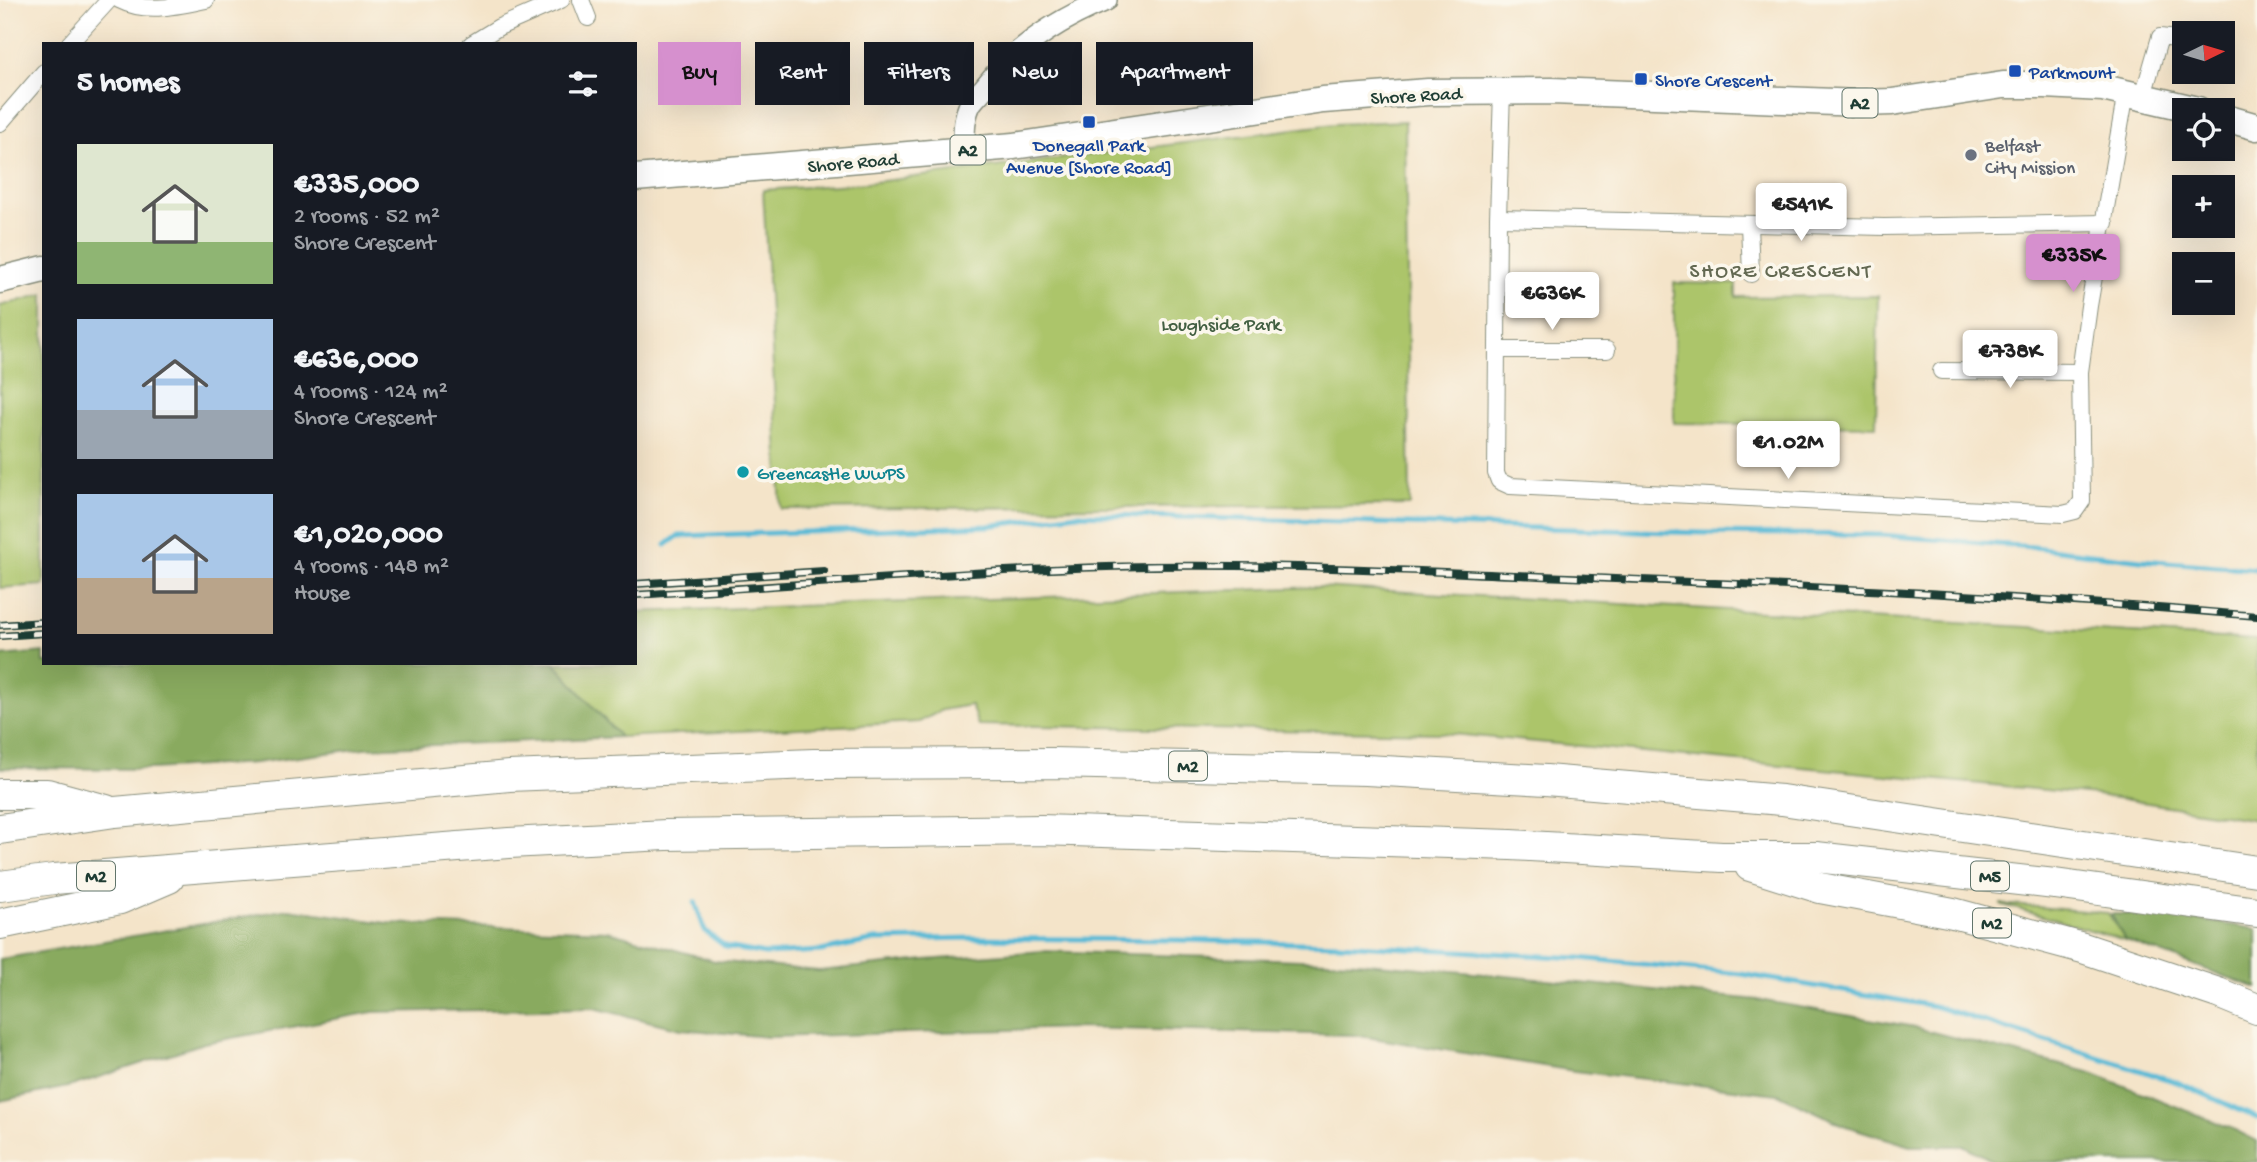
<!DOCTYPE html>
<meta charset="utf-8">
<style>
:root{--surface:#171b24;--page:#20242c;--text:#f1f3f6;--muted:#9ea1a6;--accent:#d690ce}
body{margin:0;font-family:"Gochi Hand",sans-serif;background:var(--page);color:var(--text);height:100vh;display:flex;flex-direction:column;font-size:26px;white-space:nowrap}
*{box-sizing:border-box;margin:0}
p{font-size:23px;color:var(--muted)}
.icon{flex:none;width:38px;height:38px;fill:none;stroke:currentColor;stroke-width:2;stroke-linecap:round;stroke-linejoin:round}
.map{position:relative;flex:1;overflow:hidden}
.details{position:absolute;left:42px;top:42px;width:595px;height:623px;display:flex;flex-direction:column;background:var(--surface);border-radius:0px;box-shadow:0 7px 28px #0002}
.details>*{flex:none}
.hud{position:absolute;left:658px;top:42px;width:665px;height:63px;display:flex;gap:14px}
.needle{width:46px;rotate:85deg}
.tools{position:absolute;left:2172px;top:21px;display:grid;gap:14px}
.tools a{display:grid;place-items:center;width:63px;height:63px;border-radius:0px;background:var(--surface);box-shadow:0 7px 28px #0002;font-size:35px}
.price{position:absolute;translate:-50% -60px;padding:0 16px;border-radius:7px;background:#fff;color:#222;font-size:23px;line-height:46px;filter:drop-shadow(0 2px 4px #0008)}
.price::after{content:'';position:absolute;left:50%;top:42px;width:21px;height:16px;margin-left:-10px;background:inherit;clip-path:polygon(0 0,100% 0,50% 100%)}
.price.current{background:var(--accent);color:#111}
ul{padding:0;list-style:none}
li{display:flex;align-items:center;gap:21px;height:175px;padding:0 35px}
li span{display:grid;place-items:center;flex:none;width:196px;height:140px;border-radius:0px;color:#555}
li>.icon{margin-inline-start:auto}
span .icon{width:84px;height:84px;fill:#fffc;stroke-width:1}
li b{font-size:30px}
h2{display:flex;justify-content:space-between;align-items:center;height:84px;padding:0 35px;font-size:30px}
.pill{padding:0 24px;border-radius:0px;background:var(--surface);box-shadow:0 7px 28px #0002;font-size:24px;line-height:63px}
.pill.current{background:var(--accent);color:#111}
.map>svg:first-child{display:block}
.green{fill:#acc56a;stroke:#66814f;stroke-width:2}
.forest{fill:#89aa5e;stroke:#547449;stroke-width:2}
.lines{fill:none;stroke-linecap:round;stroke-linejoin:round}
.stream{stroke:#58bad6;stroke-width:5}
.minor-casing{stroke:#8a907e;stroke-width:18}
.tertiary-casing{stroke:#8a907e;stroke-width:24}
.primary-casing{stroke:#8a907e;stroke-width:29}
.motorway-casing{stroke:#8a907e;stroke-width:32}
.minor{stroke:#fff;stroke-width:16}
.tertiary{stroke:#fff;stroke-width:21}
.primary{stroke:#fff;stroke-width:26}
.motorway{stroke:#fff;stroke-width:30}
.rail-casing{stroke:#1f3d34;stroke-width:8}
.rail{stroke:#fbf7ec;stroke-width:5;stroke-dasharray:16;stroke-linecap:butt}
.transit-dot{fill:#1a4fb4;stroke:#fbf7ec;stroke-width:2.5}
.worship-dot{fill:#6b7280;stroke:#fbf7ec;stroke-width:2.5}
.culture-dot{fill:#0f9aa8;stroke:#fbf7ec;stroke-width:2.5}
.labels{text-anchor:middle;stroke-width:7;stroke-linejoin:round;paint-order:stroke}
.shield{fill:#fbf7ec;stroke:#61756b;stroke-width:2}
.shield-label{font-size:18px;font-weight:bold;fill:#1f3d34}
.transit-label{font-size:19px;fill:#164399;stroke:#fbf7ec;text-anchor:start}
.street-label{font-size:19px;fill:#1f3d34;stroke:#fbf7ec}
.worship-label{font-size:19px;fill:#5b616d;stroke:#fbf7ec;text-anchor:start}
.park-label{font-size:19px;fill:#425f42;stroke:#fbf7ec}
.culture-label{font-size:19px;fill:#0d838f;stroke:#fbf7ec;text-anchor:start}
.neighbourhood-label{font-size:21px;letter-spacing:2px;fill:#636952;stroke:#fbf7ec}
</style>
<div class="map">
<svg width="2257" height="1162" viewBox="0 0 2257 1162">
<rect width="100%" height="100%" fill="#fbf7ec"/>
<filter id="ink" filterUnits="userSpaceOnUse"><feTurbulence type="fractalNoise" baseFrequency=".0143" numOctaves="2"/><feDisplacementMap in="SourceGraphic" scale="14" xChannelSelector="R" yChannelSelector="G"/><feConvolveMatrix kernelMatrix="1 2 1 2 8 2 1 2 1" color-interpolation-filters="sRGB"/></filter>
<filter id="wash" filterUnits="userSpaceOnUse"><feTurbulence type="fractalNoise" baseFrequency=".00686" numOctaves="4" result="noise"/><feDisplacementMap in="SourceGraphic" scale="28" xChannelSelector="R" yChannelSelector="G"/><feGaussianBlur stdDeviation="1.57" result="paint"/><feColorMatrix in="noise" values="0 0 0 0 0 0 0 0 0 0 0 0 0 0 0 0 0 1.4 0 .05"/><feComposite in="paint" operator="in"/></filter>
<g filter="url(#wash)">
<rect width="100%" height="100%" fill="#f4e4c9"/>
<g class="green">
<polygon points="1405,121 1410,505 781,509 763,190 867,183 1334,124"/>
<polygon points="1674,283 1736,284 1736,297 1878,296 1876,426 1674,423"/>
<polygon points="44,294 44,585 0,588 0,306"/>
<polygon points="1320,587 2257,640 2257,820 2097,795 1442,733 978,725 971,705 942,710 919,722 620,737 554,663 635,663 635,612"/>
<polygon points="2000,904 2108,913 2125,940"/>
</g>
<g class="forest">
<polygon points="44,652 44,663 554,663 620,737 364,748 255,763 151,769 0,768 0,656"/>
<polygon points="289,909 387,923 608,931 715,961 819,971 925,960 1043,951 1357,962 1759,1000 1909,1026 2092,1073 2233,1129 2257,1141 2257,1162 1995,1162 1965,1146 1911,1146 1846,1126 1778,1094 1574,1071 1354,1035 1076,1028 768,1037 681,1029 594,1008 373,1012 204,1043 72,1086 0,1101 0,959"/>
<polygon points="2111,914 2161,914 2257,929 2257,988 2125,940"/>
</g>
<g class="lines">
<g class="stream">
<polyline points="666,545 678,536 988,526 1077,514 1703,533 1881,535 2033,547 2141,560 2257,569"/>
<polyline points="695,902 705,931 726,947 765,954 821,951 875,940 972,938 1177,940 1338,944 1580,958 1741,974 1934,1006 2177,1082 2257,1118"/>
</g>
</g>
</g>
<g filter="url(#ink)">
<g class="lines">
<g class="minor-casing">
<g id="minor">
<path d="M119,0c27,14 58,6 87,0"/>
<polyline points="581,0 588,18"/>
<polyline points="69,44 109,0"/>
<polyline points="471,44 499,27 561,0"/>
<polyline points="1502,91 1498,218 1496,473 1499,481 1510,486 2063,514 2075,511 2082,501 2080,372 2089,306 2126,92"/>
<polyline points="2143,96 2160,37 2184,40"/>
<polyline points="0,123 44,72"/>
<polyline points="1498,218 1884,227 2105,223"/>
<polyline points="1749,224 1751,274"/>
<polyline points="1498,350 1607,350"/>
<polyline points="1941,371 2080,372"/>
</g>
</g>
<g class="tertiary-casing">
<path id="tertiary" d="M964,151c0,-16 -1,-34 7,-48 4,-6 10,-11 14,-16 31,-40 74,-68 121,-87"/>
</g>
<g class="primary-casing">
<g id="primary">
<polyline points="2222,117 2257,127"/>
<polyline points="635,178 1014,146 1323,100 1428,92 1552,91 1860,103 1892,102 2003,85 2045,85 2103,88 2198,110"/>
<polyline points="0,280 44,269"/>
</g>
</g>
<g class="motorway-casing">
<g id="motorway">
<polyline points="0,794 47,794 106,810"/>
<polyline points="0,829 115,812 509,776 814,764 1051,763 1366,770 1546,780 1782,800 2257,871"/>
<polyline points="1750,866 1820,888 1953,913 2083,948 2218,993 2257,1009"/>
<polyline points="0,886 54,879 509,843 666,835 1041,830 1511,845 1722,857 1816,857 2055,884 2257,912"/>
<polyline points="0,924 120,899 169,878"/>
</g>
</g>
<use href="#minor" class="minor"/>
<use href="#tertiary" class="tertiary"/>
<use href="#primary" class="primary"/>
<use href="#motorway" class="motorway"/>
<g class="rail-casing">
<g id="rail">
<polyline points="635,584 824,571"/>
<path d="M635,595c171,-10 342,-26 513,-29 131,-2 262,5 392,10 239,9 478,19 717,40"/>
<polyline points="0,625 44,622"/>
<polyline points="0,636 44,633"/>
</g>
</g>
<use href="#rail" class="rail"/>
</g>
</g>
<g class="transit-dot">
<rect x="2008" y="64" width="14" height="14" rx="3.5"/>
<rect x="1634" y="72" width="14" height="14" rx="3.5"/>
<rect x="1082" y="115" width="14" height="14" rx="3.5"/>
</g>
<circle class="worship-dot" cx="1971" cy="155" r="7"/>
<circle class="culture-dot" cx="743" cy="472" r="7"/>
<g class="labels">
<g class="shield">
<rect x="1842.5" y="88.5" width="35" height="29" rx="5"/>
<rect x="950.5" y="135.5" width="35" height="29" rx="5"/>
<rect x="1169" y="751.5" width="38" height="29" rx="5"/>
<rect x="77" y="861.5" width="38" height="29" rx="5"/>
<rect x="1971" y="861.5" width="38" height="29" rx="5"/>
<rect x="1973" y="908.5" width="38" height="29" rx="5"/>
</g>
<g class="shield-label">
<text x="1860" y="109">A2</text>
<text x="968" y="156">A2</text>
<text x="1188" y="772">M2</text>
<text x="96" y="882">M2</text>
<text x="1990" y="882">M5</text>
<text x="1992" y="929">M2</text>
</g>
<g class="transit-label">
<text x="2029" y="78">Parkmount</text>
<text x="1655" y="86">Shore Crescent</text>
<text x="1089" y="151" text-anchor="middle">Donegall Park<tspan x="1089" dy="22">Avenue [Shore Road]</tspan></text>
</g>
<g class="street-label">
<text transform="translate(1416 94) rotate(-3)" y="7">Shore Road</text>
<text transform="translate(853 161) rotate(-5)" y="7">Shore Road</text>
</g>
<g class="worship-label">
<text x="1985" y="151">Belfast<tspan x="1985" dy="22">City Mission</tspan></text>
</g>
<g class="park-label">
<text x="1221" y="330">Loughside Park</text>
</g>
<g class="culture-label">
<text x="757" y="479">Greencastle WwPS</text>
</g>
<g class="neighbourhood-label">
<text x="1781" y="277">SHORE CRESCENT</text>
</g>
</g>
</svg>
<div class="tools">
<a><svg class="needle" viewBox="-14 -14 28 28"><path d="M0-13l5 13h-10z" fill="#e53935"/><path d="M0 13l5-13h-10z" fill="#9ea1a6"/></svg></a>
<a><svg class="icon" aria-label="locate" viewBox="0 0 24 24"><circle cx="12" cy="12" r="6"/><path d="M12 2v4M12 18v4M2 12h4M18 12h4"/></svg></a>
<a>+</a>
<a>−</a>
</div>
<b class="price" style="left:1801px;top:243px">€541K</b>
<b class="price current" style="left:2073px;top:294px">€335K</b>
<b class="price" style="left:1552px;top:332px">€636K</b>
<b class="price" style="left:2010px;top:390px">€738K</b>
<b class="price" style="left:1788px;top:481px">€1.02M</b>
<div class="hud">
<a class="pill current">Buy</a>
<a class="pill">Rent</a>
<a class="pill">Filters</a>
<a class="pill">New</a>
<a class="pill">Apartment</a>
</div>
<section class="details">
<h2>5 homes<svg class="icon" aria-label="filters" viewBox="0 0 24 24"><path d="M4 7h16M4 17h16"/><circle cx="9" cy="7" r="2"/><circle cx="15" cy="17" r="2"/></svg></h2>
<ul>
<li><span style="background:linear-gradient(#dfe7d0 70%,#8fb573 0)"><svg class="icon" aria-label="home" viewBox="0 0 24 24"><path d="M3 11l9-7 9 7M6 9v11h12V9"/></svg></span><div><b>€335,000</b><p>2 rooms · 52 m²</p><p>Shore Crescent</p></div></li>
<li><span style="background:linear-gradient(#a9c7e8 65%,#9aa5b1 0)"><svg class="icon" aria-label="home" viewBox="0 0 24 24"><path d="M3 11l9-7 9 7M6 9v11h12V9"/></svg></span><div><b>€636,000</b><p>4 rooms · 124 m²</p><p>Shore Crescent</p></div></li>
<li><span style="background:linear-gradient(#a9c7e8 60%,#b9a48a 0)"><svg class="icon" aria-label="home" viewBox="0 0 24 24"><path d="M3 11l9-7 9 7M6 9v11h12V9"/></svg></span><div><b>€1,020,000</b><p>4 rooms · 148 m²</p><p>House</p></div></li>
</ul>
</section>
</div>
